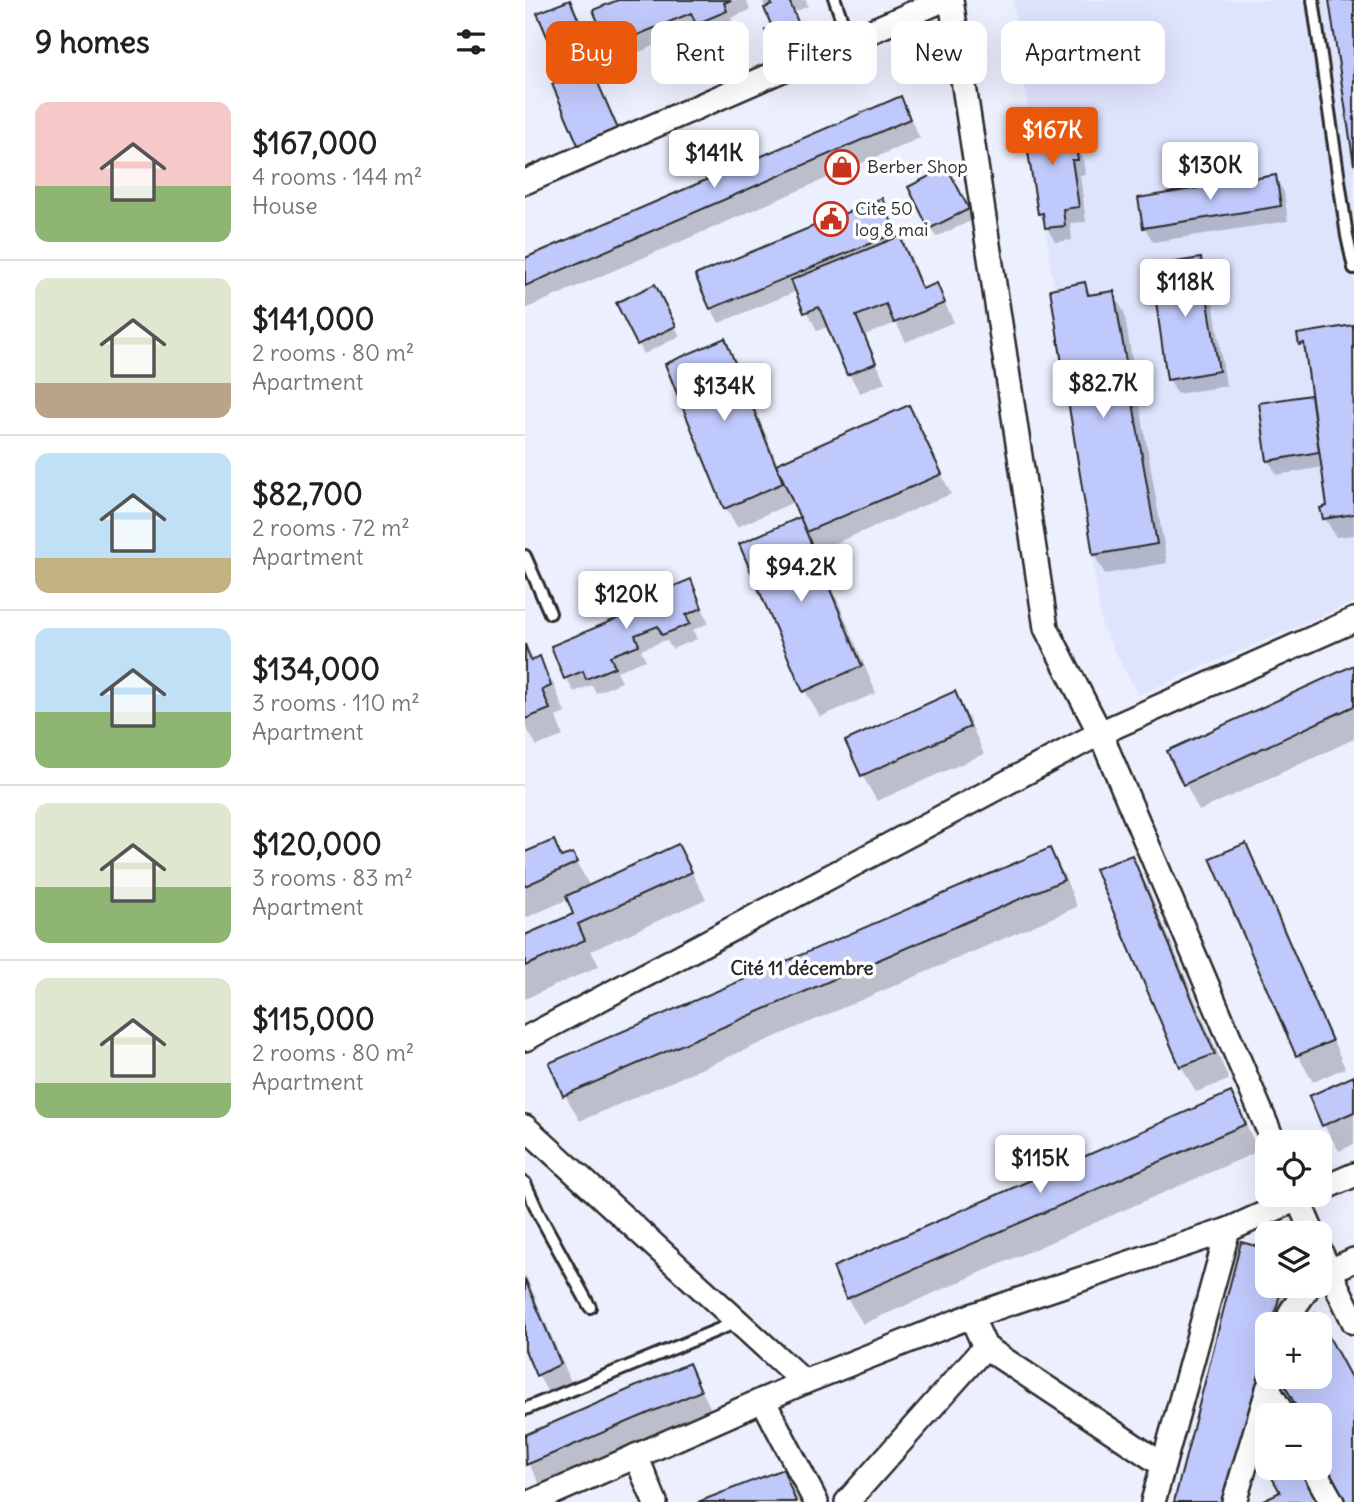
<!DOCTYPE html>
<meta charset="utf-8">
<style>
:root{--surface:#fff;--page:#f2f2f2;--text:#202124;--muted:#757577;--line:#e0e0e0;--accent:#ea580c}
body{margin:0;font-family:Delius,sans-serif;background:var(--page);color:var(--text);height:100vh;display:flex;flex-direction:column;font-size:26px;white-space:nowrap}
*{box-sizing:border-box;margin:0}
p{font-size:23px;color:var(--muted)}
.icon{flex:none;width:38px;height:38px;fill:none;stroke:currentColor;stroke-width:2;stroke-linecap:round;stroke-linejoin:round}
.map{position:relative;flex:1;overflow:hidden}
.details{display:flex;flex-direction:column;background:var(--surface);width:525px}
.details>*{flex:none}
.top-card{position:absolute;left:21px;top:21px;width:665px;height:63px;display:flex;gap:14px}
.fabs{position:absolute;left:730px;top:1130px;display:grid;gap:14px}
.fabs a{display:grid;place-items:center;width:77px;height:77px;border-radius:14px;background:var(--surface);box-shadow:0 7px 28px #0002;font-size:35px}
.price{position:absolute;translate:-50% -60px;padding:0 16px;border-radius:7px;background:#fff;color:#222;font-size:23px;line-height:46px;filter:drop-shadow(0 2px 4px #0008)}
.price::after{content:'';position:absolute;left:50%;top:42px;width:21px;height:16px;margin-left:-10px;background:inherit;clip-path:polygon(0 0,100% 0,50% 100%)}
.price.active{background:var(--accent);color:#fff}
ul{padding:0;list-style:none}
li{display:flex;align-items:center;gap:21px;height:175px;padding:0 35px}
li+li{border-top:2px solid var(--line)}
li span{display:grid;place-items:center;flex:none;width:196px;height:140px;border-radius:14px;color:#555}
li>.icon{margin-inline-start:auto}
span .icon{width:84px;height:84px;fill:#fffc;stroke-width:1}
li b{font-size:30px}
h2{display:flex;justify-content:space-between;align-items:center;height:84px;padding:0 35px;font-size:30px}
.chip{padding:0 24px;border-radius:14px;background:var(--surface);box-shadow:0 7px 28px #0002;font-size:24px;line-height:63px}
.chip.active{background:var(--accent);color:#fff}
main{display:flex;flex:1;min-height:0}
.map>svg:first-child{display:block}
.built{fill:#dfe4fd}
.shadow{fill:#0003}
.building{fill:#c0c9fb;stroke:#2b2b2b;stroke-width:2}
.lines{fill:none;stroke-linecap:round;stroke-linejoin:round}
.service-casing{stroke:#2b2b2b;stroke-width:16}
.minor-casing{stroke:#2b2b2b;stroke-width:28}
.service{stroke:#fff;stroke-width:10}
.minor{stroke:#fff;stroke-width:23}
.labels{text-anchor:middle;stroke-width:7;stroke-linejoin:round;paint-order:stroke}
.poi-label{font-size:18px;fill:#2b2b2b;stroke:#fff;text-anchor:start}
.neighbourhood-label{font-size:19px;font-weight:bold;fill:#2b2b2b;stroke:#fff}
</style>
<main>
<section class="details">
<h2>9 homes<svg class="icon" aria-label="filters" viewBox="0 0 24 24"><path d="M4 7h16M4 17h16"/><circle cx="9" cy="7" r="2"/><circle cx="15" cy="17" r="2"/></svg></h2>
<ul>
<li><span style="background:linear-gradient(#f6c9c9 60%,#8fb573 0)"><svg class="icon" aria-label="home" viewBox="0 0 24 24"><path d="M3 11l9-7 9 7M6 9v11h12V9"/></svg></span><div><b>$167,000</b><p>4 rooms · 144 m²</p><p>House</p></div></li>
<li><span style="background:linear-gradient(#dfe7d0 75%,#b9a48a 0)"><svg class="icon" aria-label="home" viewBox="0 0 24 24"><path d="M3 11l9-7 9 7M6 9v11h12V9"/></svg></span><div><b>$141,000</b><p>2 rooms · 80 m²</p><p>Apartment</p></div></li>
<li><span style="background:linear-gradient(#bfe0f5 75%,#c2b280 0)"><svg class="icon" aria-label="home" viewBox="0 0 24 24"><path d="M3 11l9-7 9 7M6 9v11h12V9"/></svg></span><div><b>$82,700</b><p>2 rooms · 72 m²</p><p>Apartment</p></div></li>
<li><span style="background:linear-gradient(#bfe0f5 60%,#8fb573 0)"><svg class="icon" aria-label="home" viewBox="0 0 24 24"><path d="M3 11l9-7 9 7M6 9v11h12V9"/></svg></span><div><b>$134,000</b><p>3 rooms · 110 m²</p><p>Apartment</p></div></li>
<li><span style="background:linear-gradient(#dfe7d0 60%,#8fb573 0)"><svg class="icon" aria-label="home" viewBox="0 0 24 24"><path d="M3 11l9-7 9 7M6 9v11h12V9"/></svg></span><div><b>$120,000</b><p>3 rooms · 83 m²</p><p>Apartment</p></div></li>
<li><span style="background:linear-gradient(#dfe7d0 75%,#8fb573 0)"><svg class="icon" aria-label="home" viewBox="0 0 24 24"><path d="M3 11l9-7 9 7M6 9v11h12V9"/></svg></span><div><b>$115,000</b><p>2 rooms · 80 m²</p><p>Apartment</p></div></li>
</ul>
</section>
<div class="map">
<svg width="829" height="1502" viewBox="0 0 829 1502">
<rect width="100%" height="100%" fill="#eceffe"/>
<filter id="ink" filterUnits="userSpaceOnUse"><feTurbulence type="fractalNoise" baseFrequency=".0143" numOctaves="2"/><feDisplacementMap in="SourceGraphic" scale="14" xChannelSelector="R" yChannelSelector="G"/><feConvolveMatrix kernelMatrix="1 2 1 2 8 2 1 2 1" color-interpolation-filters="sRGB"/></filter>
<g filter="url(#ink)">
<polygon class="built" points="488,0 829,0 829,602 613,695 577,627"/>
<g class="shadow">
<polygon points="98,0 221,0 225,10 206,18 209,26 181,38 174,27 93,61 84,46"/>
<polygon points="237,0 281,0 283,6 270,12 289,60 261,71 242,31 249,28"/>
<polygon points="44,2 80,80 73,83 103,151 66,166 58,152 43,79"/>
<polygon points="375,98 395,138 0,309 0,260"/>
<polygon points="539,116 547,131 550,146 558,159 560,175 555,175 561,222 545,223 547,240 530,242 514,213"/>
<polygon points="750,177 759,192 763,221 628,242 620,228"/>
<polygon points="427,179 448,220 411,237 405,228"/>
<polygon points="356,200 386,257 399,290 411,285 429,322 381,342 371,323 340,335 360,383 335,393 324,374 304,326 292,331 272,291 194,323 186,308"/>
<polygon points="675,260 684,274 701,386 652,394 644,379"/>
<polygon points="560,284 567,297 588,293 599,312 642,563 580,574 569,555"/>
<polygon points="135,296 155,336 119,354 93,304"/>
<polygon points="827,327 829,331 829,535 811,537 800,518 804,507 798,467 752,475 744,461 736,404 788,396 782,355 776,344"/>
<polygon points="199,340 210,359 253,465 384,407 426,494 292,551 351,693 295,717 280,691 277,518 269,502 212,527 201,508"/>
<polygon points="165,581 184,623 168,630 172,639 147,649 141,640 116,650 121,660 92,671 97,682 71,693 67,685 49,692 41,678 104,616"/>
<polygon points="0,644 10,661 14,659 29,685 40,713 31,717 38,736 12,746 0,726"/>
<polygon points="829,666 829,739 674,811 645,752"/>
<polygon points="429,693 444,719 459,754 352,801 337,775"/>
<polygon points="28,842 38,859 48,855 65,887 153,847 181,899 66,951 74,966 0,999 0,937 50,915 44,899 0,918 0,854"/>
<polygon points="720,845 735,871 820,1068 788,1082 773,1056 687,859"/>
<polygon points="525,851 540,877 552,907 55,1121 40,1095"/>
<polygon points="606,857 621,883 704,1080 671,1092 656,1066"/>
<polygon points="829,1078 829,1144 814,1151 799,1125"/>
<polygon points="706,1095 734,1151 338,1324 322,1298"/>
<polygon points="742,1250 742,1286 764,1286 754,1325 742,1325 742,1371 708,1502 651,1502"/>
<polygon points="0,1274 50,1391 28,1402 13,1375 0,1345"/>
<polygon points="164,1365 190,1417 18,1490 0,1457 0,1437"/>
<polygon points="257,1471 275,1502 178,1502"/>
</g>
<g class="building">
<polygon points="45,0 73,65 66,67 96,136 56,152 27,84 40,78 12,13"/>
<polygon points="93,0 206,0 199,3 202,11 171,24 166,13 83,47 68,10"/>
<polygon points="245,0 264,0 282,45 251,57 240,30 247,27 239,8 247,5"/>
<polygon points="804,0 829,0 829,165"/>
<polygon points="376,96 385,119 0,286 0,258"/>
<polygon points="540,114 545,142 550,142 553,160 547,160 554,207 538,209 540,226 520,228 518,213 513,214 498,121"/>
<polygon points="422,167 444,209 404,229 383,187"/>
<polygon points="751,175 756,206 618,228 613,198"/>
<polygon points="357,198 371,233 185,309 170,275"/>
<polygon points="375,236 397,289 412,283 420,303 369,323 361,304 331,316 351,363 322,375 294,307 279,313 266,280"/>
<polygon points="676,258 694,371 642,380 626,266"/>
<polygon points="560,282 563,295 589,291 632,544 568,555 525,289"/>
<polygon points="130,284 151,326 112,345 91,303"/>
<polygon points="828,325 829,514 798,519 795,508 802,506 779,343 774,345 772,334"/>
<polygon points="200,338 258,483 199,509 140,364"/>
<polygon points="786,395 794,452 742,461 734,403"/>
<polygon points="384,405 417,474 281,532 251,464"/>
<polygon points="275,517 337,666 278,692 214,544"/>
<polygon points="166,579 177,608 161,615 165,624 137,635 133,626 110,635 114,645 85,656 90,667 61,679 58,671 39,679 26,646 101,615 98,607"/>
<polygon points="0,644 6,661 15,656 26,686 17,690 25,709 0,719"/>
<polygon points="829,665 829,706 658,785 642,751"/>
<polygon points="430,691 445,727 336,776 320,741"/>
<polygon points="29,840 36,857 48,853 53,862 0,886 0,852"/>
<polygon points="721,843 807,1041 771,1056 685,858"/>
<polygon points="153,844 167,872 53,924 60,940 0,966 0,935 48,914 41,896"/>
<polygon points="525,848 539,880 38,1096 24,1063"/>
<polygon points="607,855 690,1054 655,1067 570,869"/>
<polygon points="829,1076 829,1112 797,1126 784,1096"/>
<polygon points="706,1092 721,1124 321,1299 308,1267"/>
<polygon points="716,1242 742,1249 742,1286 757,1286 747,1325 742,1325 742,1343 701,1502 649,1502"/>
<polygon points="0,1279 36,1364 11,1376 0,1350"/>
<polygon points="791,1313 829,1383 829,1502 819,1502 794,1453 794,1416 776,1416 758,1382 759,1377 794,1377 794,1325 771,1325 772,1322"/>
<polygon points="164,1363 176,1391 1,1465 0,1435"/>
<polygon points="742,1424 742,1468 781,1468 800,1502 734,1502 755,1492 742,1469 739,1426"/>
<polygon points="258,1469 271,1502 173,1502"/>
</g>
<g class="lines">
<g class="service-casing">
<g id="service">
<polyline points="310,0 324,41"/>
<polyline points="788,0 822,236 829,268"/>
<polyline points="0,556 25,613"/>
<polyline points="0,1183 14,1214 65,1307"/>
<polyline points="0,1409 212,1322"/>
</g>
</g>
<g class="minor-casing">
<g id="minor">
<polyline points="426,0 521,628 575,733 749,1143"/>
<polyline points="0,182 418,0"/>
<polyline points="0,1039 575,733 829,620"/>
<polyline points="0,1127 279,1382"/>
<polyline points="794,1190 829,1175"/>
<polyline points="771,1195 788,1234"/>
<polyline points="794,1249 829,1322"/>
<polyline points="794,1276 829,1260"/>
<polyline points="446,1316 460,1347 638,1465"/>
<polyline points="762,1325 766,1312 784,1286"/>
<polyline points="743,1389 759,1416"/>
<polyline points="238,1400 291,1502"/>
<polyline points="111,1456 130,1502"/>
<polyline points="788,1468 807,1502"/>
<polyline points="7,1502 279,1382 446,1316 703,1230 781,1195"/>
<polyline points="322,1502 460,1347"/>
<polyline points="628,1502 703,1230"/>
<polyline points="709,1502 747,1377"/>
</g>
</g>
<use href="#service" class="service"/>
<use href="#minor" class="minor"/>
</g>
</g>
<defs>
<g id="shop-ring" transform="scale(1.75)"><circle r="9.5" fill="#fff" stroke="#c8321e" stroke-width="1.5"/><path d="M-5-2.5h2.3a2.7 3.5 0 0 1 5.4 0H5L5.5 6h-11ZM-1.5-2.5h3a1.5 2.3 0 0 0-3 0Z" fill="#c8321e"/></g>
<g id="civic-ring" transform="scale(1.75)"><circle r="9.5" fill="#fff" stroke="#c8321e" stroke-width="1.5"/><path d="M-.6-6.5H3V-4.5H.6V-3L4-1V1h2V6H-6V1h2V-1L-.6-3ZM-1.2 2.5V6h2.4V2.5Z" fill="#c8321e"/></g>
</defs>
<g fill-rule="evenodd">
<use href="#shop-ring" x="317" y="167"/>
<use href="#civic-ring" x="306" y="219"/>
</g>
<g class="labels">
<g class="poi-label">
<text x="342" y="173">Berber Shop</text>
<text x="330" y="215">Cite 50<tspan x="330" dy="21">log 8 mai</tspan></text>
</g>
<g class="neighbourhood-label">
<text x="277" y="975">Cité 11 décembre</text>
</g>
</g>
</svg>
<div class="fabs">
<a><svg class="icon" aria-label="locate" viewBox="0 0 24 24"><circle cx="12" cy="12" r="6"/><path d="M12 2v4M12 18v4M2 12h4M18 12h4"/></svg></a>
<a><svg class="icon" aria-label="layers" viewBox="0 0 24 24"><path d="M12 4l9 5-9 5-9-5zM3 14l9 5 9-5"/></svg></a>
<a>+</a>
<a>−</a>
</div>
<b class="price active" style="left:527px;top:167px">$167K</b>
<b class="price" style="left:189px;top:190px">$141K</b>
<b class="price" style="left:685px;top:202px">$130K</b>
<b class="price" style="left:660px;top:319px">$118K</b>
<b class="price" style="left:578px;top:420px">$82.7K</b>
<b class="price" style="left:199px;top:423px">$134K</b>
<b class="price" style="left:276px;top:604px">$94.2K</b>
<b class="price" style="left:101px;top:631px">$120K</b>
<b class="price" style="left:515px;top:1195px">$115K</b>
<div class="top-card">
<a class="chip active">Buy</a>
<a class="chip">Rent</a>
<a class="chip">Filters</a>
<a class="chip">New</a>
<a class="chip">Apartment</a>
</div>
</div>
</main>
